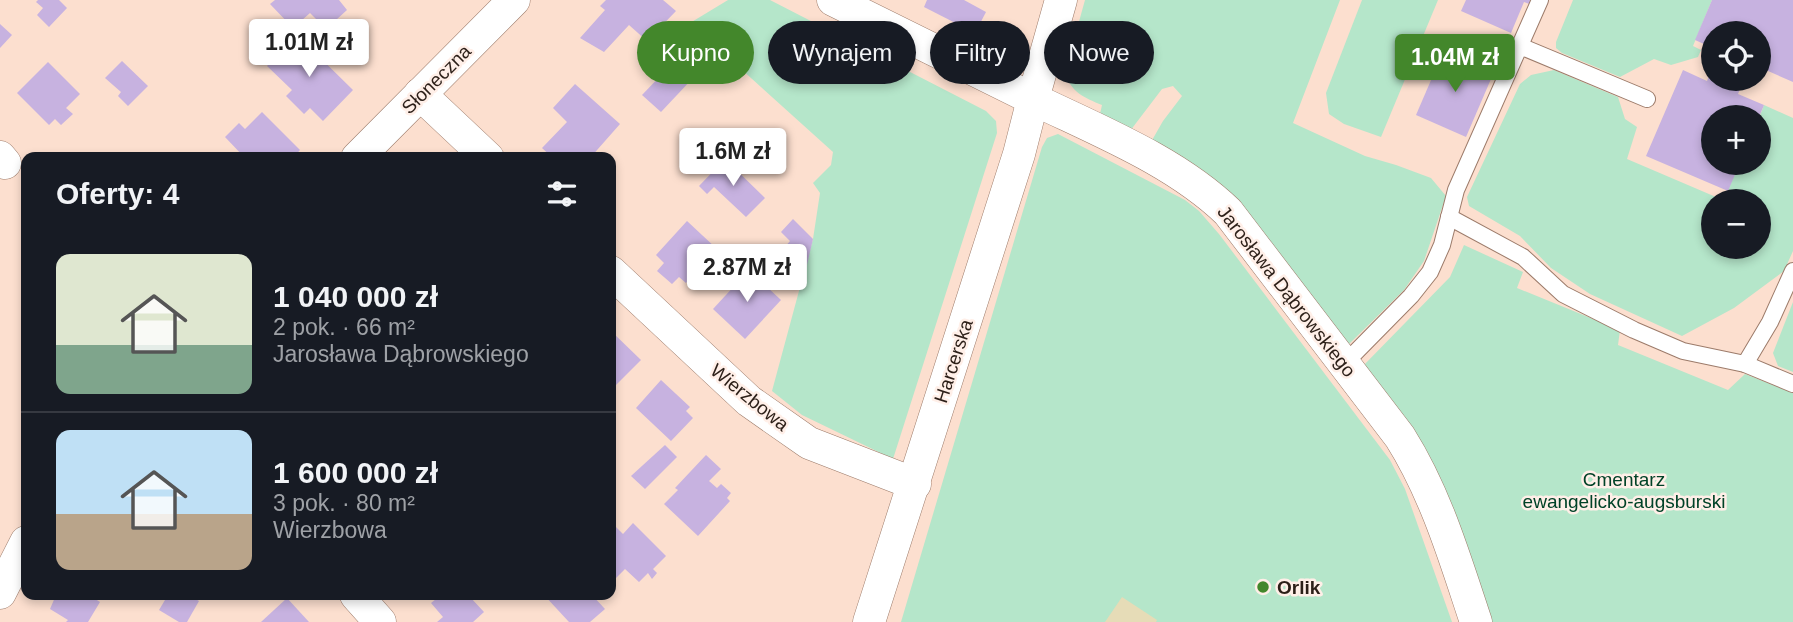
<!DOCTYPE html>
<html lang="pl">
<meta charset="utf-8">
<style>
:root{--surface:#171b24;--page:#20242c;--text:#f1f3f6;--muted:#9ea1a6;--line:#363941;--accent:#43872b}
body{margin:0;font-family:Arial,sans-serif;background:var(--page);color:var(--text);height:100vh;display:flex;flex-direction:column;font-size:26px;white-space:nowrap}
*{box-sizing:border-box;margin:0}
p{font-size:23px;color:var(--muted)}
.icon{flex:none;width:38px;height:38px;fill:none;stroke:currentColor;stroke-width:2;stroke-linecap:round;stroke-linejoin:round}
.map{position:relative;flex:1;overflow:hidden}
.details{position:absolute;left:21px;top:152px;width:595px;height:448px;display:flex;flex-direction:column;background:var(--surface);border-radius:14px;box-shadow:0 4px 10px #0003}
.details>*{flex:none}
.top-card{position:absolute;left:637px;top:21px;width:665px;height:63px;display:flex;gap:14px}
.controls{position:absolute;left:1701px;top:21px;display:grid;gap:14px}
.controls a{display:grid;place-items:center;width:70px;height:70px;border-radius:50%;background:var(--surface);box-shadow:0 4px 10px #0003;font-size:35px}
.price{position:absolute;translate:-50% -60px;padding:0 16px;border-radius:7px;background:#fff;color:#222;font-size:23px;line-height:46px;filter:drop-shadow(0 2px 4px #0008)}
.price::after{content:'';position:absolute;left:50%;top:42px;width:21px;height:16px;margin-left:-10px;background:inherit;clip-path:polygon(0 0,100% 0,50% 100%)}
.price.current{background:var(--accent);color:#fff}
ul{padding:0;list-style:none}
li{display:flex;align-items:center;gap:21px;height:175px;padding:0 35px}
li+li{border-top:2px solid var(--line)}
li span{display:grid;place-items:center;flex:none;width:196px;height:140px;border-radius:14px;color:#555}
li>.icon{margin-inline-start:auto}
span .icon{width:84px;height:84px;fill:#fffc;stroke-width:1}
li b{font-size:30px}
h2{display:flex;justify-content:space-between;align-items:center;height:84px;padding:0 35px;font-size:30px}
.chip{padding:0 24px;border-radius:32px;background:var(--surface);box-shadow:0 4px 10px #0003;font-size:24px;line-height:63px}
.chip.current{background:var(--accent);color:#fff}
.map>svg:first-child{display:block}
.green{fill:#b5e6ca;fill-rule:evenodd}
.sand{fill:#e6dcb7}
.building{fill:#c7b2e0}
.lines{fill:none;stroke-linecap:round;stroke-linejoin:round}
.lane-casing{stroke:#9c7b6a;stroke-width:18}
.street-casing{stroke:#9c7b6a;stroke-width:33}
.lane{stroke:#fff;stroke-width:16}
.street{stroke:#fff;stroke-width:32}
.poi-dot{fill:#43872b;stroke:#ffefe8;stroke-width:2.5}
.labels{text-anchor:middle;stroke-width:5;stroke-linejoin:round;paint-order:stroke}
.street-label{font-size:19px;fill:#2c1f18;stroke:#ffefe8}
.park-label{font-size:19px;fill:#004227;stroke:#ffefe8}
.poi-label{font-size:19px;font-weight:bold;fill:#2c1f18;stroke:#ffefe8;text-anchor:start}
</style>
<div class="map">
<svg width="1793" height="622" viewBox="0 0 1793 622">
<rect width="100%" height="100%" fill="#fcdfcf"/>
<g class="green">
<polygon points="728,0 770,0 986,111 996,121 997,133 893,459 802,415 772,391 813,239 820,193 813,183 831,165 833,152 690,23"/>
<path d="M1085,0h255l-47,123 72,33 31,9 35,13 15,18 -22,65 -20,29 -57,56 -116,-152 -29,-23 -51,-29 12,-21 19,-25 -9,-10 -11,3 -32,42 -30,-17 2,-9c-17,-7 -32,-13 -37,-33z"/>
<polygon points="1362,0 1438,0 1381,137 1344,124 1329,114 1326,93"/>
<polygon points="1573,0 1712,0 1693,46 1701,50 1698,57 1671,65 1654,59 1620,77 1562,53 1556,48 1556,42"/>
<path d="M1554,70l64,27 7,22 12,8 -10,32 96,41 17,-37h19v-45l5,-13 29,13v133l-9,20 -50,37 -52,28 -92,-42 -39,-26 -31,-32 -51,-30 -2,-9 53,-113 11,-9zM1713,201h46v46h-46z"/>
<polygon points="1058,134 1185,200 1199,211 1219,234 1390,460 1405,489 1452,622 901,622 1042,147 1047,138"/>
<polygon points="1464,245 1523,272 1517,288 1620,330 1618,345 1728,390 1745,374 1793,393 1793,622 1489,622 1362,367 1450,277"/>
<polygon points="1793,302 1793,372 1778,366 1773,353"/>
</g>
<polygon class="sand" points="1122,597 1157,620 1156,622 1105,622"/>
<g class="building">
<polygon points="38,0 59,0 67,8 49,27 37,15 43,8 36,2"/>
<polygon points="275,0 339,0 347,10 326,29 310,13 293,28 270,4"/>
<polygon points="606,0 663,0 676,11 647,41 629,25 604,52 580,38 605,10 600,6"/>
<polygon points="927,0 964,0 986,12 975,33 924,7"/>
<polygon points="1466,0 1534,0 1532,5 1524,2 1511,33 1461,11"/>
<polygon points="1712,0 1793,0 1793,82 1759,67 1759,33 1713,33 1713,48 1695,40"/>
<polygon points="0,24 12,35 0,48"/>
<polygon points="297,35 353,90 323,121 310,108 304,114 286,96 292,90 267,66"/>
<polygon points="690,45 708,62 661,112 642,95"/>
<polygon points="1444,50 1494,72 1466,137 1416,115"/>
<polygon points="122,61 148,86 128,106 118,96 121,92 105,78"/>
<polygon points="48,62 80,94 66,108 73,114 61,125 55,119 49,125 17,93"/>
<polygon points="1713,66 1713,79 1744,79 1738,94 1764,105 1759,117 1713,117 1713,163 1740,163 1728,191 1646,156 1683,70 1707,81"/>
<polygon points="575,84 620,124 590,158 553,158 542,148 567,122 553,108"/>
<polygon points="262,112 300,150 293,158 245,158 225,137 239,123 245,129"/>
<polygon points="725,159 765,198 746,217 714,187 707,194 699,186"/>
<polygon points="793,219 813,239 806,269 784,248 790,241 781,232"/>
<polygon points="687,221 717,249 686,283 679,277 672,284 657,271 664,263 656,255"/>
<polygon points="749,270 781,300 745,339 713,309"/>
<polygon points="611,331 641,360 611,390"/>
<polygon points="661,380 690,407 686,411 693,418 671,441 636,408"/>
<polygon points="665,445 677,457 645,489 631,476"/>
<polygon points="706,455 721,469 709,481 717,488 721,484 731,493 727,498 730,501 698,536 664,504 678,490 675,488"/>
<polygon points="633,523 666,556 653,569 657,573 652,579 648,573 639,582 625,569 615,579 611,575 611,529 614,525 623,534"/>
<polygon points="56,595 89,595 100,602 88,622 66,622 68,620 50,609"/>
<polygon points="168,595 188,595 199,601 187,622 179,622 159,610"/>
<polygon points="441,595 472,595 470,597 484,612 473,622 437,622 443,617 431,603"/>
<polygon points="544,595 592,595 605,609 590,622 569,622"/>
<polygon points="287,598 309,622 261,622"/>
</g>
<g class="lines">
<g class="lane-casing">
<g id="lane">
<polyline points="1520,46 1647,99"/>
<polyline points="1449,217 1523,257 1563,294 1634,330 1683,351 1745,364 1793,384"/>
<polyline points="1344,364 1411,296 1430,272 1442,245 1456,190 1540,0"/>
<polyline points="1745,364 1770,322 1793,271"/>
</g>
</g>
<g class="street-casing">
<g id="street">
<polyline points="833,0 1033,99 1019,154 869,622"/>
<path d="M1061,0l-28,99c66,32 142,62 195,113l172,225c36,57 55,122 76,185"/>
<polyline points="420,94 488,158"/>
<polyline points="0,157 5,163"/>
<polyline points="357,158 514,0"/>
<polyline points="611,272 749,401 809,443 915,484"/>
<polyline points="0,593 26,542"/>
<polyline points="356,595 380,622"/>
</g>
</g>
<use href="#lane" class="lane"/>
<use href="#street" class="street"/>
</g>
<circle class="poi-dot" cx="1263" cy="587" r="7"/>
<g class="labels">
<g class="street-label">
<text transform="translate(436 79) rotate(-45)" y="7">Słoneczna</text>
<text transform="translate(1287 291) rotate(52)" y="7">Jarosława Dąbrowskiego</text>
<text transform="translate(953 361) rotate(-72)" y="7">Harcerska</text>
<text transform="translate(750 397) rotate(39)" y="7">Wierzbowa</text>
</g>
<g class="park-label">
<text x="1624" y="486">Cmentarz<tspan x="1624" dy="22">ewangelicko-augsburski</tspan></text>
</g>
<g class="poi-label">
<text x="1277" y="594">Orlik</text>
</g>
</g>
</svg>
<div class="controls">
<a><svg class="icon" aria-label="locate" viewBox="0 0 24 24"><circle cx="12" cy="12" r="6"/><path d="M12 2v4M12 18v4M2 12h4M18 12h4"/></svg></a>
<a>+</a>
<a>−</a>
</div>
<b class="price" style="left:309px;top:79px">1.01M zł</b>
<b class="price current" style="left:1455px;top:94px">1.04M zł</b>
<b class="price" style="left:733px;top:188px">1.6M zł</b>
<b class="price" style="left:747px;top:304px">2.87M zł</b>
<div class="top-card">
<a class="chip current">Kupno</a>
<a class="chip">Wynajem</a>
<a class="chip">Filtry</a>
<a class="chip">Nowe</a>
</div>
<section class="details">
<h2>Oferty: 4<svg class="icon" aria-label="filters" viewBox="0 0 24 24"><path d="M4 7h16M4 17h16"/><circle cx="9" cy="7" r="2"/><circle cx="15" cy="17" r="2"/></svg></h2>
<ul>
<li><span style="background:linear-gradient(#dfe7d0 65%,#7fa58c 0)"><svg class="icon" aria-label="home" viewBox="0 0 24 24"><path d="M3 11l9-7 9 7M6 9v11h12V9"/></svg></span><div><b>1 040 000 zł</b><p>2 pok. · 66 m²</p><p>Jarosława Dąbrowskiego</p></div></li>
<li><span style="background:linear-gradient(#bfe0f5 60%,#b9a48a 0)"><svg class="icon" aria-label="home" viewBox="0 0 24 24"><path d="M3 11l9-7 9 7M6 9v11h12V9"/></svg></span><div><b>1 600 000 zł</b><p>3 pok. · 80 m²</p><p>Wierzbowa</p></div></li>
</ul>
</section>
</div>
